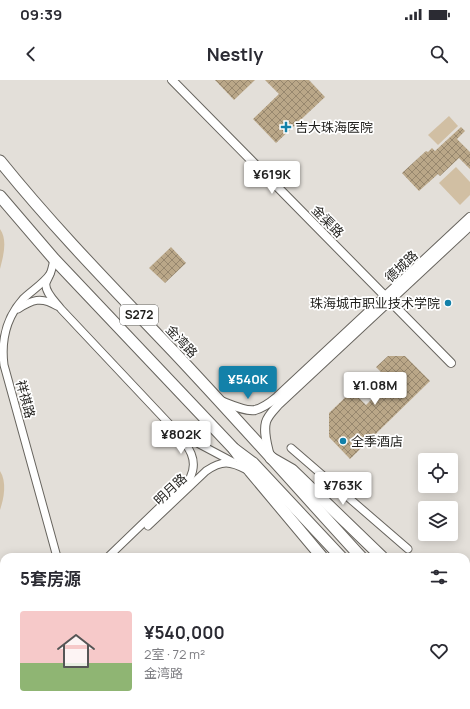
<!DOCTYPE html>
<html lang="zh">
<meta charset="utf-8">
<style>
:root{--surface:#fff;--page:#f2f2f3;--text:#2b2b33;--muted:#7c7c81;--line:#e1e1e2;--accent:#1381a9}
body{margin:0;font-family:Manrope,"Noto Sans SC",sans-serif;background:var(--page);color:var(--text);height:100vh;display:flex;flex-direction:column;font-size:15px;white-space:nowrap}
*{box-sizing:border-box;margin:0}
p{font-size:13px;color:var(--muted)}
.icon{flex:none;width:22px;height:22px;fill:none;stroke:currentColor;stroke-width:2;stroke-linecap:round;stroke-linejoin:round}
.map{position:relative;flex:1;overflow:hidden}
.side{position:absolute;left:0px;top:473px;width:470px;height:156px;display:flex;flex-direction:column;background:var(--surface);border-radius:12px 12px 0 0;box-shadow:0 2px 10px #0003}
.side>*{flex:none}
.fabs{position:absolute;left:418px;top:373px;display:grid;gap:8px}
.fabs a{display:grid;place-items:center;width:40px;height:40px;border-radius:4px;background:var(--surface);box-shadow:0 2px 10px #0003;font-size:20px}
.price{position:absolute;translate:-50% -34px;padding:0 9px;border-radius:4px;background:#fff;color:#222;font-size:13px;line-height:26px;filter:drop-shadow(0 1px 2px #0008)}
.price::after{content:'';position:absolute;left:50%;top:24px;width:12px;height:9px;margin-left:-6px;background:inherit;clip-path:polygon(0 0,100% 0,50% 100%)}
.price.selected{background:var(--accent);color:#fff}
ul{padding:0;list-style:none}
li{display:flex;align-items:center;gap:12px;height:100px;padding:0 20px}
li+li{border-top:1px solid var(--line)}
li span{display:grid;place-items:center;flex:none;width:112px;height:80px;border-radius:4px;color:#555}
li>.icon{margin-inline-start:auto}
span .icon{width:48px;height:48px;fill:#fffc;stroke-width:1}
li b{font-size:17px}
h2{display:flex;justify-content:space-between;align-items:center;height:48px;padding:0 20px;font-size:17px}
.status{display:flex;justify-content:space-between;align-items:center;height:28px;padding:0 20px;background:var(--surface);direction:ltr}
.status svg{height:11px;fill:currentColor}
header{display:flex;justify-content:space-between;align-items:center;height:52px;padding:0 20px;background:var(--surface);font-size:18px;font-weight:700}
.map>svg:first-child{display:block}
.green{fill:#d1bfa3}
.water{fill:url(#water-waves)}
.building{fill:url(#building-cross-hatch)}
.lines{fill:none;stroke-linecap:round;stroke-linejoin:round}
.minor-casing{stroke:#67645e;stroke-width:9}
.tertiary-casing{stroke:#67645e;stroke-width:10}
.primary-casing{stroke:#67645e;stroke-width:13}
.trunk-casing{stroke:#67645e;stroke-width:13}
.minor{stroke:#fff;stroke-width:7}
.tertiary{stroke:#fff;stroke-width:8}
.primary{stroke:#fff;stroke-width:11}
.trunk{stroke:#fff;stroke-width:11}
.poi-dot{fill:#1381a9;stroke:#fff;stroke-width:1.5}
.labels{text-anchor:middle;stroke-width:3.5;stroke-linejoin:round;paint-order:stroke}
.shield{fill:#fff;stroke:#62625f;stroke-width:1}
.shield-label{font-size:12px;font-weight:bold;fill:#1f1e1b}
.poi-label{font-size:13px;fill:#1f1e1b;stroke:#fff;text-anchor:start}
.street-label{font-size:13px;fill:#1f1e1b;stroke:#fff}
</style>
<div class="status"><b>09:39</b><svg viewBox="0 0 49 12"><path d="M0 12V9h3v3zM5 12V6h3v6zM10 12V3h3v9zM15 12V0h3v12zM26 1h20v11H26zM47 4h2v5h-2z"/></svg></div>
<header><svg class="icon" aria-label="back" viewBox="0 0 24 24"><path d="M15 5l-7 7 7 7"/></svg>Nestly<svg class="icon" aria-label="search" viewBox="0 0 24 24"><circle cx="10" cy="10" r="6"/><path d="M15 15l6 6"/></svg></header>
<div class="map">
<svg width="470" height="629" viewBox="0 0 470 629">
<defs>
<pattern id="water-waves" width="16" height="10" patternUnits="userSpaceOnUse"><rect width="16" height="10" fill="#917f61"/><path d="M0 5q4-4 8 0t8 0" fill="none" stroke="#76674f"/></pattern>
<pattern id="building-cross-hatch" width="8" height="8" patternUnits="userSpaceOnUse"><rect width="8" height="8" fill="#baa788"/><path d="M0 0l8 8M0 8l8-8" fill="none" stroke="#97876e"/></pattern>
</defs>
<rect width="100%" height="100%" fill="#e3dfd9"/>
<g class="green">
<polygon points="449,36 458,46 438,65 428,55"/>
<polygon points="456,87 470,102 470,115 460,125 439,103"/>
<path d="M0,149c8,11 3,28 0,40z"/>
<path d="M0,391c7,11 4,27 0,39z"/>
</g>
<polygon class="water" points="0,562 4,574 4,625 19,625 20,629 0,629"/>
<g class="building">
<polygon points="215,0 255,0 234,20"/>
<polygon points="265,0 309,0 325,17 276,63 253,39 279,14"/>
<polygon points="461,47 465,51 457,59 470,72 470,89 459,78 440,96 438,94 419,111 402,93 426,71 428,72 432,68 435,71"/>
<polygon points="171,167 186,183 165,203 149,188"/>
<polygon points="388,276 405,276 430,301 350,379 329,357 329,333 352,311 366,325 390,301 376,287"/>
</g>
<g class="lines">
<g class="minor-casing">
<g id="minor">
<path d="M54,179c-1,5 -2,11 -4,15 -7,10 -19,17 -27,25 -17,19 -22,42 -19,66l53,192"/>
<path d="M50,194c-1,3 -3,6 -4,9 -2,9 10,19 15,26l113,120c12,15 26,29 16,49l-82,79"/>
<path d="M18,229c14,-9 23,-13 39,-3"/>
<polyline points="177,351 201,365 233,382"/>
<polyline points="291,368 408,469"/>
<path d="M148,446l58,-55c16,-11 24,-10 41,-1"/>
<polyline points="90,625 92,629"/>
</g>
</g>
<g class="tertiary-casing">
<g id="tertiary">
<polyline points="172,0 451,283"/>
<path d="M221,321c8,3 25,11 34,9 8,-2 16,-8 22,-13l193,-180"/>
<path d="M270,377c-2,-10 -7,-24 -4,-35 2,-7 9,-13 13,-18l191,-178"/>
</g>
</g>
<g class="primary-casing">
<g id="primary">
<path d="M0,81c54,67 114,128 173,190 64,68 125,137 188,206"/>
<polyline points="0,116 54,179 234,369 253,383 341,477"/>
<polyline points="466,591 470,596"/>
<polyline points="466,613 470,617"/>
</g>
</g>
<g class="trunk-casing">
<g id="trunk">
<polyline points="234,369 250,391 322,477"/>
<polyline points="271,378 292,390 382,477"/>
<polyline points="466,559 470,563"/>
<polyline points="447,625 450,629"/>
</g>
</g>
<use href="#minor" class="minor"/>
<use href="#tertiary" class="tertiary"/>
<use href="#primary" class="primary"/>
<use href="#trunk" class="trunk"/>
</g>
<g class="poi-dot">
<path d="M284 41h4v4h4v4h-4v4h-4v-4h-4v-4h4z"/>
<circle cx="448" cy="223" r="4"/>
<circle cx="343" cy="361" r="4"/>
</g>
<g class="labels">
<rect class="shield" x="120" y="225" width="38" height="20" rx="3"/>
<g class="shield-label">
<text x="139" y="239">S272</text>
</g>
<g class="poi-label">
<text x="295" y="52">吉大珠海医院</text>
<text x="440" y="228" text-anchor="end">珠海城市职业技术学院</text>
<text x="351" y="366">全季酒店</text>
</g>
<g class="street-label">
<text transform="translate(328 141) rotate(45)" y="5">金渠路</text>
<text transform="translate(401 186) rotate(-43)" y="5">德城路</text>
<text transform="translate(182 261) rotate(47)" y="5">金湾路</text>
<text transform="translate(26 319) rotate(75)" y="5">祥祺路</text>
<text transform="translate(170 409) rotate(-43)" y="5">明月路</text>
</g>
</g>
</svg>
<div class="fabs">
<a><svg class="icon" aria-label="locate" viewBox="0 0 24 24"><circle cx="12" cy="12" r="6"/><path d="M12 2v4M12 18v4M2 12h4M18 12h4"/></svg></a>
<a><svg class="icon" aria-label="layers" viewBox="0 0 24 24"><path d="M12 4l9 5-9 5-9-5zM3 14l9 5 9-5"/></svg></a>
</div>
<b class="price" style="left:272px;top:115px">¥619K</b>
<b class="price selected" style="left:248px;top:320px">¥540K</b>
<b class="price" style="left:375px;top:326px">¥1.08M</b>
<b class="price" style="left:181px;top:375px">¥802K</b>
<b class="price" style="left:343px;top:426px">¥763K</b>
<section class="side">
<h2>5套房源<svg class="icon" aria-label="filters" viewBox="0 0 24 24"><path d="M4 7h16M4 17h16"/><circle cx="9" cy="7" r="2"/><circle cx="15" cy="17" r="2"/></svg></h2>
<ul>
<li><span style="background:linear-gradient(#f6c9c9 65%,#8fb573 0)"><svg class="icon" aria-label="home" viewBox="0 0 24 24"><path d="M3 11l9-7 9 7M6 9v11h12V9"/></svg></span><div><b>¥540,000</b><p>2室 · 72 m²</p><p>金湾路</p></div><svg class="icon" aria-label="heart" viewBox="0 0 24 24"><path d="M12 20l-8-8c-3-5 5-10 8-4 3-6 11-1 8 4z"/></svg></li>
</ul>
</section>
</div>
